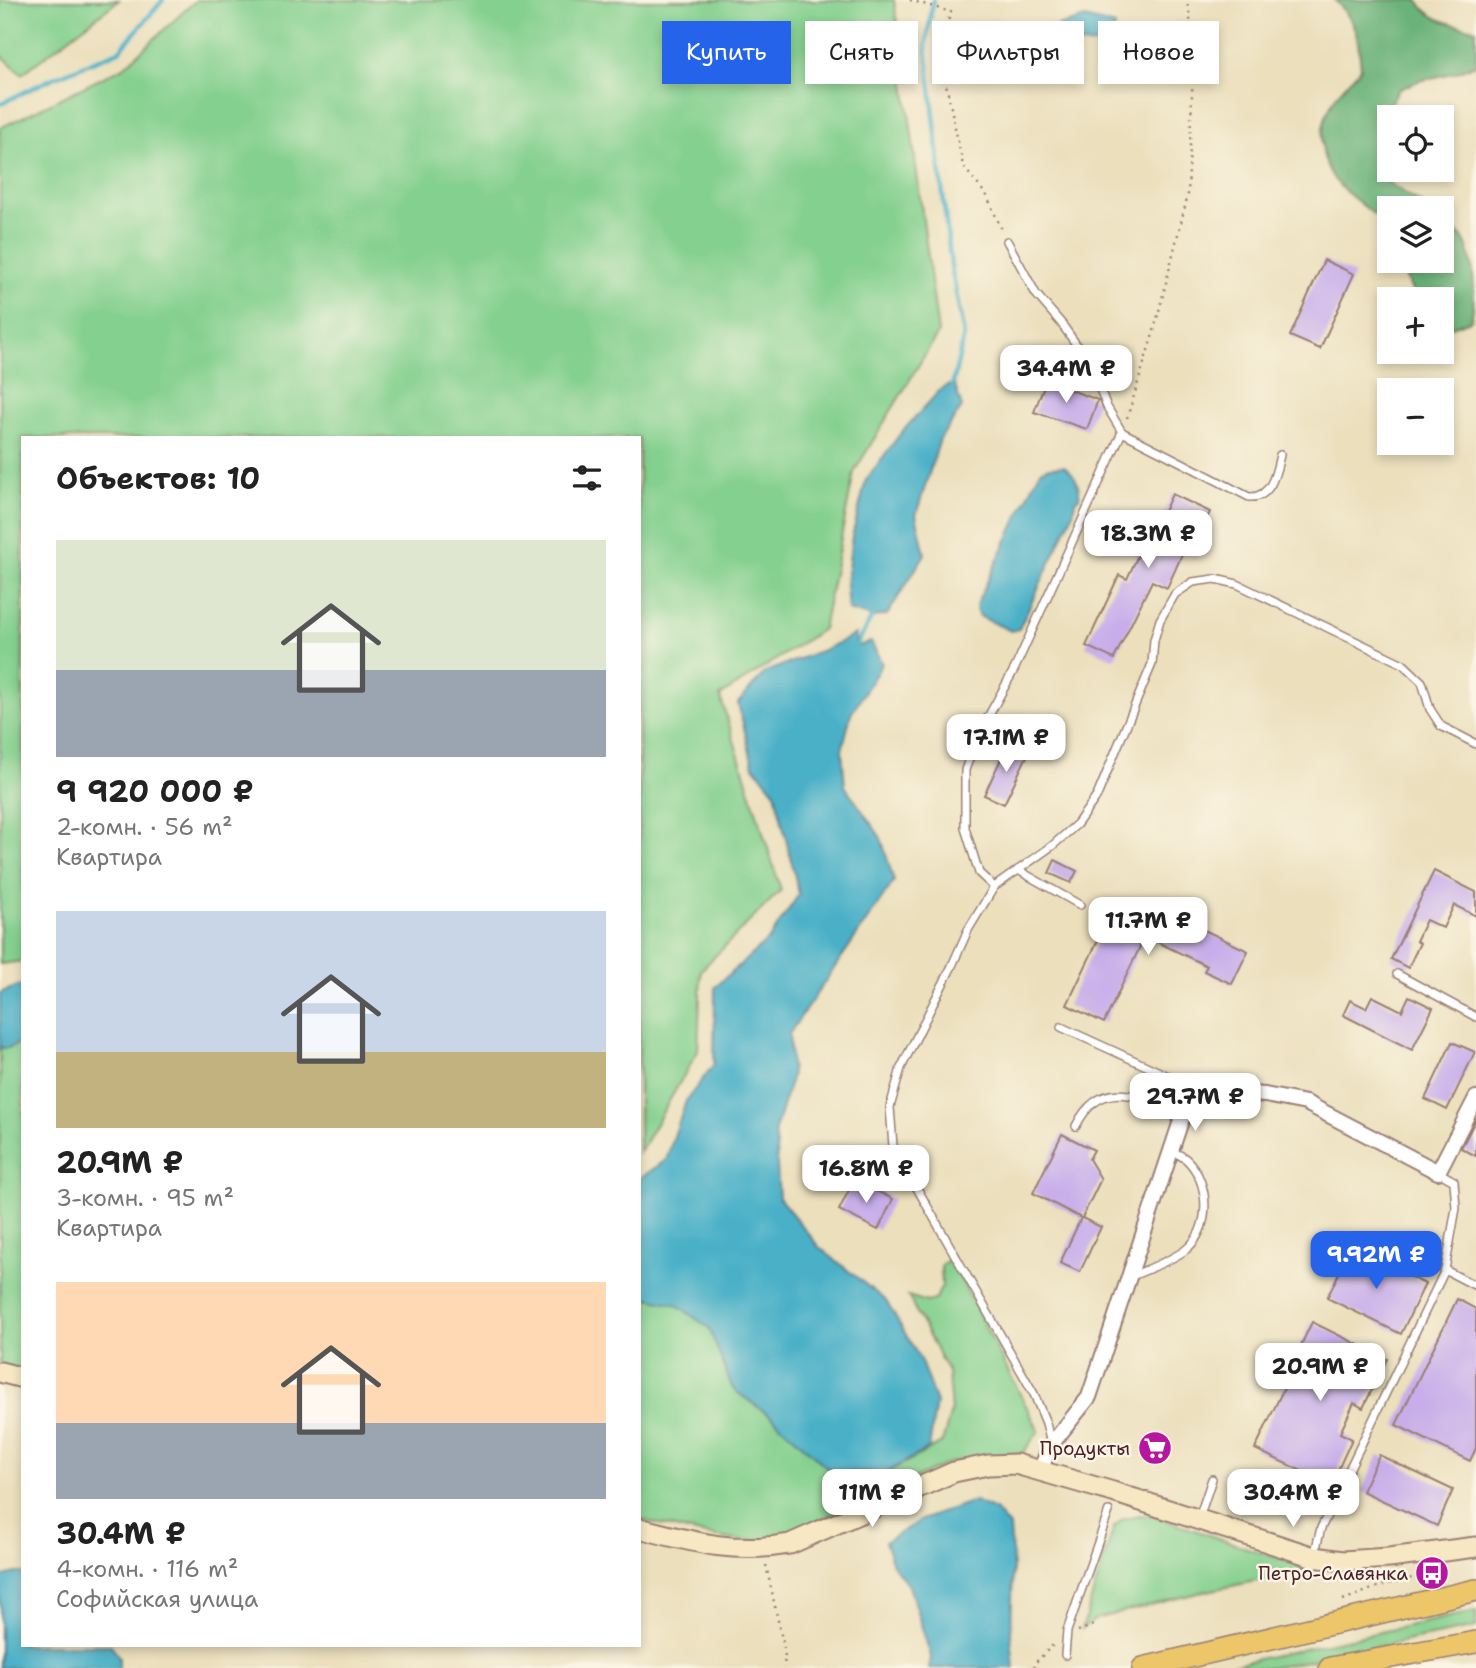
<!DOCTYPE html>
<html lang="ru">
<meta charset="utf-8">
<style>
:root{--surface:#fff;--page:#f6f6f6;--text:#222;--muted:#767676;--accent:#2563eb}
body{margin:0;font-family:"Shantell Sans",sans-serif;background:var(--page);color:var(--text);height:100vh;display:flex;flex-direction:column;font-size:26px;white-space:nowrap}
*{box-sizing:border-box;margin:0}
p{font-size:23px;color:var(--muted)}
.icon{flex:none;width:38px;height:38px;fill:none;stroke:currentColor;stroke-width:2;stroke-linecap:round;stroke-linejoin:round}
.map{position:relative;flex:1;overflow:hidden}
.side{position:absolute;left:21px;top:436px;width:620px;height:1211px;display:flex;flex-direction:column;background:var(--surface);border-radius:0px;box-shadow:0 4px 10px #0003}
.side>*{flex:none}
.banner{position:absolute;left:662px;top:21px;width:665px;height:63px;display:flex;gap:14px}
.controls{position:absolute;left:1377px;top:105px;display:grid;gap:14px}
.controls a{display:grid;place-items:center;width:77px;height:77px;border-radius:0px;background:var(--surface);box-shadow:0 4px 10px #0003;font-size:35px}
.price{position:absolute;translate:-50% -60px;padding:0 16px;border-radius:14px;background:#fff;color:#222;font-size:23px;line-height:46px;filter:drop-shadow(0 2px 4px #0008)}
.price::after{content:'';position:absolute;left:50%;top:42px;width:21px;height:16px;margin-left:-10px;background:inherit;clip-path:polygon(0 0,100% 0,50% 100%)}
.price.active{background:var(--accent);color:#fff}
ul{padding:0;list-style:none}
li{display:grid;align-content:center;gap:14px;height:371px;padding:0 35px}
li span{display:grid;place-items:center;height:217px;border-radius:0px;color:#555}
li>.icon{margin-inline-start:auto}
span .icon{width:126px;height:126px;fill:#fffc;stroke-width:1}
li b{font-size:30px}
h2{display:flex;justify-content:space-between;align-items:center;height:84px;padding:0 35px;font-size:30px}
.pill{padding:0 24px;border-radius:0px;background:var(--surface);box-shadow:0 4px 10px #0003;font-size:24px;line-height:63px}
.pill.active{background:var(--accent);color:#fff}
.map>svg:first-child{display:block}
.green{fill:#84d08e;stroke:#67785c;stroke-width:2}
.forest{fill:#6bb279;stroke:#5a6852;stroke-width:2}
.water{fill:#48b0c7;stroke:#496879;stroke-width:2}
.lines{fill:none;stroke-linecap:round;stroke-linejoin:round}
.stream{stroke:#48b0c7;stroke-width:4.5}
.building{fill:#c7aeea}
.lane-casing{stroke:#9a7f74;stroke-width:10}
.street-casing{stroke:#9a7f74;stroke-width:18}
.secondary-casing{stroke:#9a7f74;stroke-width:23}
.primary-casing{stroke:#9a7f74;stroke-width:24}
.path{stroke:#9a7f74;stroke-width:2.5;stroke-dasharray:2 5;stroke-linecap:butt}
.lane{stroke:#fff;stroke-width:7}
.street{stroke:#fff;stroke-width:14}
.secondary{stroke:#f7e8c3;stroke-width:19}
.primary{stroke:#ecc669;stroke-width:21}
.labels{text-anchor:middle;stroke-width:5;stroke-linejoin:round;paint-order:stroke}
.poi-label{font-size:19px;fill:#4a1f2b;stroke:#fcf5e5;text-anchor:end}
</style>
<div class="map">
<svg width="1476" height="1668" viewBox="0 0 1476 1668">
<rect width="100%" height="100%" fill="#fcf5e5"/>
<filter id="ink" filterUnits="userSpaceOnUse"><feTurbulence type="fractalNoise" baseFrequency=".0143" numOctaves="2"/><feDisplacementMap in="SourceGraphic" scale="14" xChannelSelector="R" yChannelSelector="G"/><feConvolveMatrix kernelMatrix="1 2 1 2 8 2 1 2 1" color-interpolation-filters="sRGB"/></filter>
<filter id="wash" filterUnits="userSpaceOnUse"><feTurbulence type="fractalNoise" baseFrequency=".00686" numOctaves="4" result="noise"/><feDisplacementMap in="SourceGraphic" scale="28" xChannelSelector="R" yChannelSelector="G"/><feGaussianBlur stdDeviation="1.57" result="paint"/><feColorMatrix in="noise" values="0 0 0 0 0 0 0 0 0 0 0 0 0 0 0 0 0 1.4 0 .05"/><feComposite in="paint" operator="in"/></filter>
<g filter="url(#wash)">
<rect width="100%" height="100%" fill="#ebdfbc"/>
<g class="green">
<polygon points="0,0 119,0 22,74 0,54"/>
<polygon points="196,0 894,0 938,333 854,472 823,629 720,696 781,890 701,970 698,1051 639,1153 639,438 23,438 23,961 0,964 0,128 124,67"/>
<polygon points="23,1042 23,1370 0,1364 0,1048 8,1048"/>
<polygon points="950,1258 1039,1431 1022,1454 984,1457 949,1463 801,1529 762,1541 734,1540 691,1532 639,1519 639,1296 676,1304 710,1328 733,1389 772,1417 831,1471 884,1474 942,1443 951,1412 948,1372 908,1296 927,1302 935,1300 942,1286 941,1266"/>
<polygon points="1139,1515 1153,1516 1303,1567 1304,1571 1202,1592 1096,1619 1082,1629 1114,1527 1123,1519"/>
<polygon points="1476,1611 1476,1627 1271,1668 1217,1668"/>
</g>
<g class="forest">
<path d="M1335,0h83c10,21 37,25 58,29v35l-19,8 -39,9 -20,9 -20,36v40l11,17 39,25h-38l-1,20c-14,-14 -30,-25 -45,-38 -26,-24 -28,-59 -11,-89 7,-12 19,-22 28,-33 -3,-32 -3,-44 -26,-68z"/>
<path d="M1442,221c6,5 16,11 21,18 12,18 13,62 8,81l-20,7 -9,-2v-26h-26l-18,-38h44z"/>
</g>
<g class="water">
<polygon points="1085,18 1115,26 1111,44 1037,45 1035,33"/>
<polygon points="954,383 962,407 940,439 916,515 925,554 887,615 872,617 848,610 846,585 852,537 866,480 901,433 942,388"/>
<path d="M1064,466c10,6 17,20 15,32l-4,3 -2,13 -54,115 -8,2 -32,-15 -3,-11 64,-134 9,-4z"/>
<polygon points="856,634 855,647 871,642 882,664 851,714 842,750 845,786 881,838 894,881 789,1034 792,1075 775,1130 779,1198 819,1247 886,1301 920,1359 936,1403 929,1448 884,1474 831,1471 772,1417 733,1389 709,1328 676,1304 639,1296 639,1179 666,1160 686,1101 714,1064 715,987 769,939 799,894 775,792 753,765 738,703 765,672 826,649"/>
<polygon points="23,984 23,1042 8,1048 0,1048 0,993"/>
<polygon points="974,1501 995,1510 1010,1528 1013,1568 1011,1636 1014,1668 929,1668 931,1657 909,1586 894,1567 885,1542 921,1520"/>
<polygon points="15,1573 23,1573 23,1645 111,1645 119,1657 119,1668 0,1668 0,1577"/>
</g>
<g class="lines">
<g class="stream">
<polyline points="933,0 926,45 951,266 964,335 952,387"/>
<polyline points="0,104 51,79 119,51 163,0"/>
<polyline points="853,651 872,617 871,612"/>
</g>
</g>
<g id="blocks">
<g class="building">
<polygon points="1324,260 1354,274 1320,349 1290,336"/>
<polygon points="1046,381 1098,400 1087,429 1034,412"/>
<polygon points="1172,494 1210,512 1191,553 1184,550 1167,588 1152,581 1114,659 1086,646 1119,575 1127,579 1140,551 1134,548 1149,515 1160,520"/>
<polygon points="1008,744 1028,754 1004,804 984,795"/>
<polygon points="1055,860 1077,871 1071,883 1049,873"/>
<polygon points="1434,871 1476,892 1476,916 1454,905 1443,928 1426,920 1416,941 1420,943 1408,968 1391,959"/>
<polygon points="1146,902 1248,951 1232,984 1204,971 1207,966 1145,936 1104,1023 1067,1005 1108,919 1132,930"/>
<polygon points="1372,996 1402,1011 1409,996 1433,1008 1412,1050 1343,1015 1350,1000 1366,1008"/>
<polygon points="1452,1042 1475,1052 1447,1110 1425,1099"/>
<polygon points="1476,1119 1476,1156 1461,1148"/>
<polygon points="1062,1134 1094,1150 1089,1159 1101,1179 1082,1218 1101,1227 1080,1272 1060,1263 1081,1218 1033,1193"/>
<polygon points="854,1180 893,1199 878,1230 839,1210"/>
<polygon points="1351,1248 1425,1284 1401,1334 1327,1298"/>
<polygon points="1457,1299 1476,1309 1476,1448 1470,1461 1396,1425"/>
<polygon points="1312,1322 1387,1359 1363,1408 1354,1403 1340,1433 1352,1439 1331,1485 1255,1449 1291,1373 1288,1372"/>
<polygon points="1379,1455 1453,1490 1437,1526 1362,1491"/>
</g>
</g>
</g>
<g filter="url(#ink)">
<use href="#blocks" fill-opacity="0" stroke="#9a7f74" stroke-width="2"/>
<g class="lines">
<g class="lane-casing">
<g id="lane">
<path d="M1007,241l29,53 25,29 29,41 17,43 15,25 127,65c22,2 27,-24 31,-42"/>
<polyline points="1018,870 1080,905"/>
<polyline points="994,887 979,873 965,828 965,770 977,737 1015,668 1122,432"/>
<polyline points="1397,974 1476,1017"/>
<polyline points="1061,1027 1177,1080 1198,1096"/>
<path d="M1076,1126c26,-52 65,-28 107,-12"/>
<polyline points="1445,1270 1476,1286"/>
<path d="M1130,1277c18,-8 38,-15 54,-26 28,-20 27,-69 2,-92 -4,-3 -10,-6 -15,-8"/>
<polyline points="1051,1444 1046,1423 1034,1394 893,1146 890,1107 901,1068 951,968 968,930 994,887 1052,846 1077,824 1097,796 1152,664 1154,640 1160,620 1175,594 1193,582 1215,579 1237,584 1403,664 1422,682 1430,709 1441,726 1476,744"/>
<polyline points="1199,1518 1212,1479"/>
<polyline points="1314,1556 1321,1528 1445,1270 1456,1208 1454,1181 1438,1172"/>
<polyline points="1065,1655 1067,1631 1109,1511"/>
</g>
</g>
<g class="street-casing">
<polyline id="street" points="1040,1470 1051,1445 1089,1397 1183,1115 1198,1096 1223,1092 1265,1095 1306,1103 1438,1172 1476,1098"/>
</g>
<g class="secondary-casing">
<g id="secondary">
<polyline points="0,1372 23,1378"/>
<path d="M639,1528c54,14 94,26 151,16l164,-72 34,-7 28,-1 97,28 201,65 29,4 46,-3 87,-11"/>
</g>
</g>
<g class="primary-casing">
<g id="primary">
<polyline points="1143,1668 1476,1590"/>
<polyline points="1330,1668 1476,1642"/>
</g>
</g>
<g class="path">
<polyline points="910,0 951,12 939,50 963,166 987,196 1002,230"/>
<polyline points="1127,418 1154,331 1188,194 1194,44 1187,0"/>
<polyline points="766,1565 785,1653 784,1668"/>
<polyline points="1343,1600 1380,1586 1432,1573"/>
<polyline points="1078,1631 1097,1624"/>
<polyline points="1034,1668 1036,1662 1056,1642"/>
</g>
<use href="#lane" class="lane"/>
<use href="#street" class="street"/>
<use href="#secondary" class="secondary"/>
<use href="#primary" class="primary"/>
</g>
</g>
<defs>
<g id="supermarket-disc" transform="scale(1.75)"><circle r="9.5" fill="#b5179e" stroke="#fcf5e5"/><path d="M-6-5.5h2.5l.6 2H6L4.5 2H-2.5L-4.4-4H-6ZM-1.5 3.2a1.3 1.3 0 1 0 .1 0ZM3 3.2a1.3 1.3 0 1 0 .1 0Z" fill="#fff"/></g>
<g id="bus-disc" transform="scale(1.75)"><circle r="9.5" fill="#b5179e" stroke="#fcf5e5"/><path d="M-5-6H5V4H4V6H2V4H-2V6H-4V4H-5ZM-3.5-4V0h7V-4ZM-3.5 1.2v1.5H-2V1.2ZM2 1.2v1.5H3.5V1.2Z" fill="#fff"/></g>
</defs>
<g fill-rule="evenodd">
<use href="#supermarket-disc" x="1155" y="1448"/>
<use href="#bus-disc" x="1432" y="1573"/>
</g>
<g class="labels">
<g class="poi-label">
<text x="1130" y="1455">Продукты</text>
<text x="1408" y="1580">Петро-Славянка</text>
</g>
</g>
</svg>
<div class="controls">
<a><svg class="icon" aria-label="locate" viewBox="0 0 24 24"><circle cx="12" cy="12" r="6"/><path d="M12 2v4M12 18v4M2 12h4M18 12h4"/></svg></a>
<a><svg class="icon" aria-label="layers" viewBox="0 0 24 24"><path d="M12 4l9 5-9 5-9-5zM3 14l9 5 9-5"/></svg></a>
<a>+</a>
<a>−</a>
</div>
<b class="price" style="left:1066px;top:405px">34.4M ₽</b>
<b class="price" style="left:1148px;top:570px">18.3M ₽</b>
<b class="price" style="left:1006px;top:774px">17.1M ₽</b>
<b class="price" style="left:1148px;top:957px">11.7M ₽</b>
<b class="price" style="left:1195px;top:1133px">29.7M ₽</b>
<b class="price" style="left:866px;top:1205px">16.8M ₽</b>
<b class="price active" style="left:1376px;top:1291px">9.92M ₽</b>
<b class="price" style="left:1320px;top:1403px">20.9M ₽</b>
<b class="price" style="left:872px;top:1529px">11M ₽</b>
<b class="price" style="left:1293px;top:1529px">30.4M ₽</b>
<div class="banner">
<a class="pill active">Купить</a>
<a class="pill">Снять</a>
<a class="pill">Фильтры</a>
<a class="pill">Новое</a>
</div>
<section class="side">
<h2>Объектов: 10<svg class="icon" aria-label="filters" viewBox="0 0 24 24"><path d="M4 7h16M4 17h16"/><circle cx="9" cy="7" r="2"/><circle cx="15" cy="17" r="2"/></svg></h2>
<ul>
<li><span style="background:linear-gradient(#dfe7d0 60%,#9aa5b1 0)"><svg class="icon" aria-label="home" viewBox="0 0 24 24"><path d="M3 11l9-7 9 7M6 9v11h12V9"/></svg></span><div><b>9 920 000 ₽</b><p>2-комн. · 56 m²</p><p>Квартира</p></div></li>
<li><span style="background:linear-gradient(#c9d6e8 65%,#c2b280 0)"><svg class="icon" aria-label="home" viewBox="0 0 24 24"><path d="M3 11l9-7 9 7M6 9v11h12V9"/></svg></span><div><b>20.9M ₽</b><p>3-комн. · 95 m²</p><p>Квартира</p></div></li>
<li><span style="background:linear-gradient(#ffd9b3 65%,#9aa5b1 0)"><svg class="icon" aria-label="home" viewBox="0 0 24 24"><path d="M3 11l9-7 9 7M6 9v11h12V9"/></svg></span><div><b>30.4M ₽</b><p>4-комн. · 116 m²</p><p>Софийская улица</p></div></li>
</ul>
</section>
</div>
